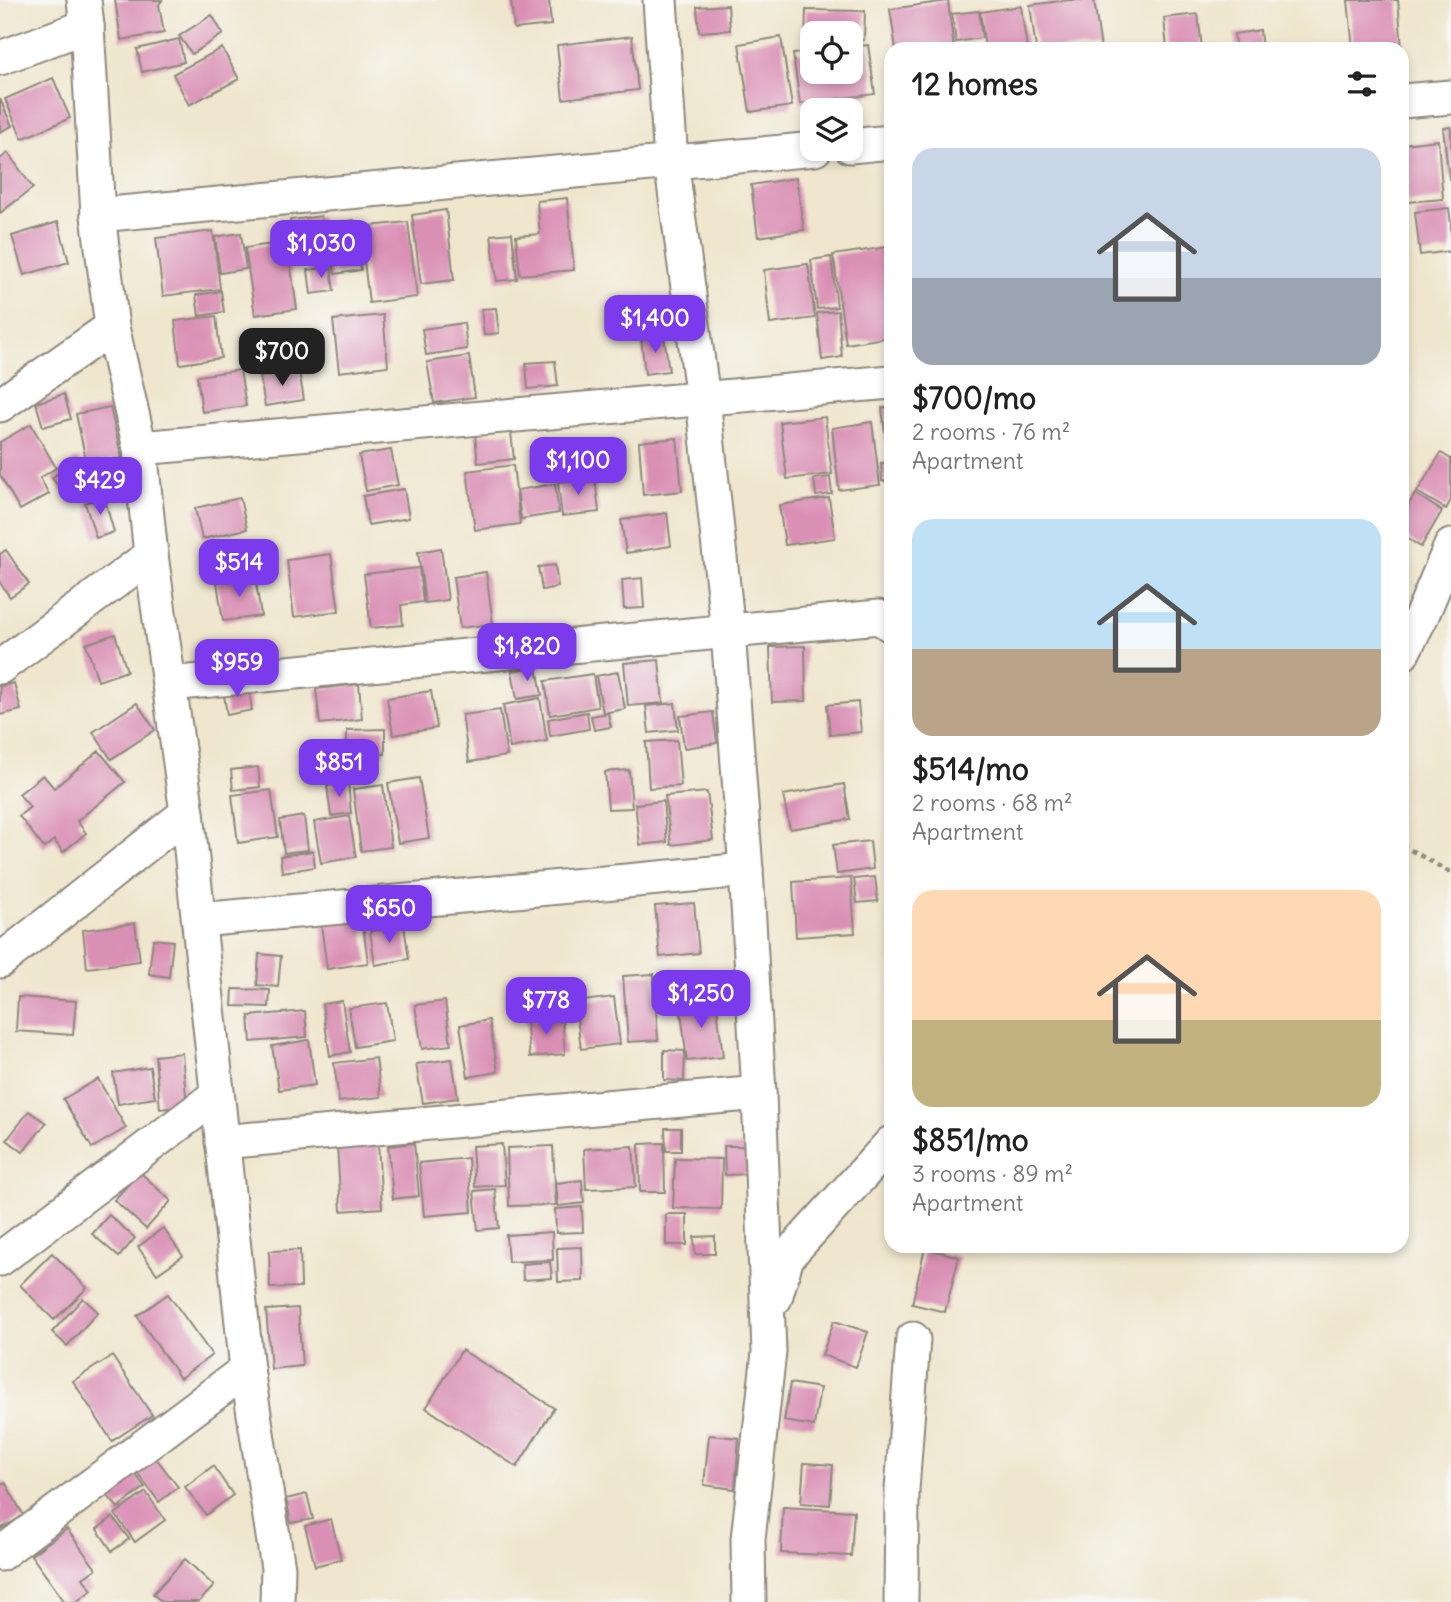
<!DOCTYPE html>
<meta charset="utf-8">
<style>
:root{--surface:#fff;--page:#f6f6f6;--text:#222;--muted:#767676;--accent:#7c3aed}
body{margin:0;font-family:Delius,sans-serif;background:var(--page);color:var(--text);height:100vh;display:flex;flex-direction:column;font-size:26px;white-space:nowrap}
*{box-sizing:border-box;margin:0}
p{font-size:23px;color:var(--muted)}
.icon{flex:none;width:38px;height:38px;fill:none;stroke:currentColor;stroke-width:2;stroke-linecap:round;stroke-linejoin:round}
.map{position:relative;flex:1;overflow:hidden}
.side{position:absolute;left:884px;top:42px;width:525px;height:1211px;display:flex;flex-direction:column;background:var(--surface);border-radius:21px;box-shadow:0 4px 10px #0003}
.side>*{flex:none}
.fabs{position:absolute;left:800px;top:21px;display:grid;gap:14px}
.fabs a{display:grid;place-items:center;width:63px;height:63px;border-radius:14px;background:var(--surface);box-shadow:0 4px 10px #0003;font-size:35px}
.price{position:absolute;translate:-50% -60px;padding:0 16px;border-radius:14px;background:var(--accent);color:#fff;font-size:23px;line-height:46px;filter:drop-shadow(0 2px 4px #0008)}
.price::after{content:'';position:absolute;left:50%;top:42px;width:21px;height:16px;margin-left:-10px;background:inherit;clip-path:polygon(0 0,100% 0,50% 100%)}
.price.active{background:#222;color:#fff}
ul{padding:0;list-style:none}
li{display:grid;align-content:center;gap:14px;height:371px;padding:0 28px}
li span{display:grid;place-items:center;height:217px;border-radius:21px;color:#555}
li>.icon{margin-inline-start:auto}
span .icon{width:126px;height:126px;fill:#fffc;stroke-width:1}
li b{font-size:30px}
h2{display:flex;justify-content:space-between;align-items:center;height:84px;padding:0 28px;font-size:30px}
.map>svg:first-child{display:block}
.building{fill:#da90b5}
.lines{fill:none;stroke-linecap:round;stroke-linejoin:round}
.minor-casing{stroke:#8d887c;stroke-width:37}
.path{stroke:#8d887c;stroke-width:4.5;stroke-dasharray:5 5;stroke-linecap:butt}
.minor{stroke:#fff;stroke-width:33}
</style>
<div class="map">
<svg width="1451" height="1602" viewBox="0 0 1451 1602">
<rect width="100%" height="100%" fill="#f6f6f2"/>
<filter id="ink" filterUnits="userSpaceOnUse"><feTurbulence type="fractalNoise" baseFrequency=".0143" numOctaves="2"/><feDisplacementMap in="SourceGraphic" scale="14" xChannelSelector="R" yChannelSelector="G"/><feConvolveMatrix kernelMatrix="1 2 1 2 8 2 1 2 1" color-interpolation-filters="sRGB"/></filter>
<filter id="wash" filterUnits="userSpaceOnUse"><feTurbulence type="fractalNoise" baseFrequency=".00686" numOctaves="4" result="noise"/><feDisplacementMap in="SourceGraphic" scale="28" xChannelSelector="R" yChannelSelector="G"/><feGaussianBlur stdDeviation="1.57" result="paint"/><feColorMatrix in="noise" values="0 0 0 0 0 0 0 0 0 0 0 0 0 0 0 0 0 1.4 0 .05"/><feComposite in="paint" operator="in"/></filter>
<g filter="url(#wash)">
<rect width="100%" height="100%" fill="#efe6cd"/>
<g id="blocks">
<g class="building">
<polygon points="115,0 162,0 159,5 164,33 121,40"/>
<polygon points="511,0 549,0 551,25 514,29"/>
<polygon points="1068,0 1094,0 1101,49 1036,49 1030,5"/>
<polygon points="1348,0 1398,0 1402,49 1353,49"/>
<polygon points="948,1 954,49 896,49 890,9"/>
<polygon points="728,5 730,30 699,32 697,7"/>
<polygon points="1021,6 1027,49 985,49 980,12"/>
<polygon points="806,10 865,11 864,40 850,39 850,33 812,33 812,38 805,38"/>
<polygon points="979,11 982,38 956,42 952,14"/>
<polygon points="1198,14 1202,49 1167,49 1164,18"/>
<polygon points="212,15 223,34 192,54 179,36"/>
<polygon points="1260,30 1262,49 1236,49 1234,34"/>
<polygon points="632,36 638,90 563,99 557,45"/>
<polygon points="781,37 792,106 750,112 739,44"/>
<polygon points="179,39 184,62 142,72 137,49"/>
<polygon points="868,45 875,94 800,104 793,54 812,52 812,72 850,72 850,47"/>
<polygon points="222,48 239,79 189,105 173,74"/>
<polygon points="53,78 70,118 22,139 5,99"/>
<polygon points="0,99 12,126 0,132"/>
<polygon points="1451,127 1451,179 1449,179 1443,128"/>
<polygon points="1438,140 1443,199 1407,202 1403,144"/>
<polygon points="8,153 33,188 0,213 0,159"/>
<polygon points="796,178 804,230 758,237 751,185"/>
<polygon points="567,198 574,270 520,275 516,236 540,234 537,201"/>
<polygon points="1449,208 1451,224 1451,251 1420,255 1415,212"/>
<polygon points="446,210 454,280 421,284 412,215"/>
<polygon points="321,216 326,250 295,255 290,220"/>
<polygon points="354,220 361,270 335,274 327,224"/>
<polygon points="58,222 69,262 24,275 12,236"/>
<polygon points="408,222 417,297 369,303 360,227"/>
<polygon points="213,231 220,289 163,296 156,238"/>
<polygon points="241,233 246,269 220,273 215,237"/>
<polygon points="512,233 517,279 497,281 491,235"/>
<polygon points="287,242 297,309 255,315 245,248"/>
<polygon points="888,247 891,266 891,337 846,344 833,255"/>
<polygon points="831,257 837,307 817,309 811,260"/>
<polygon points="808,264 815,318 770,324 764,270"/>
<polygon points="331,267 334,291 311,294 308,270"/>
<polygon points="221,291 224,312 199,316 196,295"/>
<polygon points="496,308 499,333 484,335 481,309"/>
<polygon points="838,311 842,357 822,360 817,313"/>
<polygon points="383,315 388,366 339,372 333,320"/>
<polygon points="216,316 221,358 180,364 175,321"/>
<polygon points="464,323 467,349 426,355 422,329"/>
<polygon points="664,336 669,371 645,374 641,338"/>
<polygon points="469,356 475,397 434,403 427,362"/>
<polygon points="555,361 558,386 528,389 526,363"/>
<polygon points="240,370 246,406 202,412 197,376"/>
<polygon points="299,371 304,400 265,406 260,377"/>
<polygon points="64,394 71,419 43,427 36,403"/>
<polygon points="110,407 122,458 87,465 76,414"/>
<polygon points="891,407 891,459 888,459 882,408"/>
<polygon points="825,417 832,474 787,479 780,422"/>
<polygon points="872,422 880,485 839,490 832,428"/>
<polygon points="31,424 56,468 40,478 49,494 20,510 0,475 0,442"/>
<polygon points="511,432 514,459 478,463 475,435"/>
<polygon points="677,438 682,491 643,495 639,442"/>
<polygon points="594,442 599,475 555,480 551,448"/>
<polygon points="391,450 398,485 366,491 359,455"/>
<polygon points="1441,453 1451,459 1451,500 1446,509 1417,492"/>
<polygon points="77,458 93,478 67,498 52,478"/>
<polygon points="122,462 127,490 96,496 92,468"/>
<polygon points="891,462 891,481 882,481 881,463"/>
<polygon points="513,465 520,524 475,530 467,471"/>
<polygon points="830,477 832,494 816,496 814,479"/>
<polygon points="595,478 599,512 562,516 558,482"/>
<polygon points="555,484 559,513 521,519 517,490"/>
<polygon points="404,489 409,518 368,525 363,496"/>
<polygon points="1415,494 1442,511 1421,547 1402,535 1402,516"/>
<polygon points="104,497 114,532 96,538 85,503"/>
<polygon points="240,498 247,529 202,539 195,508"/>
<polygon points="829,498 835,538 785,545 779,505"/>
<polygon points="667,513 671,546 626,553 621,520"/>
<polygon points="441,548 448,600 425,603 418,552"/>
<polygon points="6,550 29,584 10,597 0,583 0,554"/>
<polygon points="331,554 339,611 294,617 287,560"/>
<polygon points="555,565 558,587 542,590 538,567"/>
<polygon points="419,568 423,602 401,605 403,625 371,628 364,574"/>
<polygon points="486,572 493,624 460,628 453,577"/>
<polygon points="255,576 261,616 223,621 217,582"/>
<polygon points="642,578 644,608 624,609 622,580"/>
<polygon points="115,634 127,671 98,681 86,644"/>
<polygon points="805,646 806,701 772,702 770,647"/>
<polygon points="659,660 663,703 628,706 624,663"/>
<polygon points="537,667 542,695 517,699 512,671"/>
<polygon points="618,672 625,709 603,713 596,676"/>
<polygon points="593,674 598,707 550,715 545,681"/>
<polygon points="14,683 21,710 0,715 0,686"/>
<polygon points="248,684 252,710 227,715 223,688"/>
<polygon points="359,684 362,719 320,724 316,689"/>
<polygon points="431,691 437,728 393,735 387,698"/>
<polygon points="540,698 547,741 510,748 503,705"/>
<polygon points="858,702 861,732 830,735 827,705"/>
<polygon points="137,703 155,730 111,759 93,732"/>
<polygon points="675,703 678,730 649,733 646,706"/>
<polygon points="500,710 507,756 469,762 462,715"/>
<polygon points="587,712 589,729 550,736 548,719"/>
<polygon points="713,712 717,743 684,748 680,716"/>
<polygon points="608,713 611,727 594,730 591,716"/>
<polygon points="385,729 385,754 347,755 347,730"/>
<polygon points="677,740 681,786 649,788 646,742"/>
<polygon points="99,751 125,782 77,821 86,833 63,852 54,840 44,848 19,816 30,807 19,794 43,775 54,788"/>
<polygon points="258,767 260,787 233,790 231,770"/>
<polygon points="629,770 632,808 608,809 605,772"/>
<polygon points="419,778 429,838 398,843 388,783"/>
<polygon points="348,783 351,813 331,816 327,786"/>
<polygon points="844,784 850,819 790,829 783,795"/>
<polygon points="383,785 391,847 361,851 353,789"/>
<polygon points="271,790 278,837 238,843 232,795"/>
<polygon points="707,792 713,840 671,845 665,796"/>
<polygon points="663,801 667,842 640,845 635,804"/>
<polygon points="304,816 308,850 284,853 280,820"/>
<polygon points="349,816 356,857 321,863 314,822"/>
<polygon points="870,841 873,869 837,874 833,845"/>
<polygon points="313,851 315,867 282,872 280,856"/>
<polygon points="875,877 878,901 857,903 854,879"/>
<polygon points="851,878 855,933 796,937 793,882"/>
<polygon points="694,903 699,953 660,957 655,906"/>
<polygon points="362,918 368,963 327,969 321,924"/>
<polygon points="135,923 140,961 87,968 83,930"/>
<polygon points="404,926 409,959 375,965 370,931"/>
<polygon points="153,939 173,941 169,977 149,974"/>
<polygon points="259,954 281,956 278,987 257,985"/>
<polygon points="654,974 658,1040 628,1042 623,976"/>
<polygon points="233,989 270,990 269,1007 232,1006"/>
<polygon points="18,997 76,1001 73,1035 16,1031"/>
<polygon points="614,997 620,1044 581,1049 575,1002"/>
<polygon points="716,999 723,1057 687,1061 680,1003"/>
<polygon points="342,1001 350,1052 330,1056 322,1004"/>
<polygon points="445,1001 451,1045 422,1049 415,1005"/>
<polygon points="387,1003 393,1041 355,1047 349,1008"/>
<polygon points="305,1011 307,1037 251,1042 249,1016"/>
<polygon points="562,1017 565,1054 530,1057 526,1019"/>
<polygon points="489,1020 498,1072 468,1077 460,1025"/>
<polygon points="309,1040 315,1085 279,1090 272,1046"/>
<polygon points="664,1050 685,1051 684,1081 664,1080"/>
<polygon points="182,1053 187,1106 160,1109 155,1056"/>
<polygon points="376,1058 381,1097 339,1102 334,1063"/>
<polygon points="452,1059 458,1098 423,1103 416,1064"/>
<polygon points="150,1067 155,1098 118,1104 113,1073"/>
<polygon points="98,1079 126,1128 92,1148 63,1099"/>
<polygon points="29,1111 46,1123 23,1152 7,1140"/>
<polygon points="665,1128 681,1128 681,1151 666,1151"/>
<polygon points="378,1142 382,1208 341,1211 337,1145"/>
<polygon points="414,1143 419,1196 393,1199 388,1146"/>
<polygon points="664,1143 665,1192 640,1192 639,1144"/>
<polygon points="502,1144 505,1185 475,1187 472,1146"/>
<polygon points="553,1146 556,1205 509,1206 507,1148"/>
<polygon points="633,1146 636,1187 586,1189 584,1149"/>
<polygon points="724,1146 750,1146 751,1174 725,1175"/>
<polygon points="468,1158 472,1212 424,1216 419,1163"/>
<polygon points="675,1158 722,1159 721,1209 673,1208"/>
<polygon points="140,1172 171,1201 146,1229 114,1200"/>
<polygon points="582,1180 584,1203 558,1206 556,1183"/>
<polygon points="495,1189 499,1228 478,1230 474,1191"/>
<polygon points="582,1207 583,1232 556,1233 555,1209"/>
<rect x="666" y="1214" width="21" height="31"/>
<polygon points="109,1215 135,1238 119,1257 92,1234"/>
<polygon points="163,1228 183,1256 157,1274 138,1247"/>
<polygon points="552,1232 553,1260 508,1262 506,1235"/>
<polygon points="715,1236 715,1254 695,1254 694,1237"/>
<polygon points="582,1247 583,1281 558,1282 557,1248"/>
<polygon points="925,1248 959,1257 945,1312 912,1304"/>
<polygon points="300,1250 301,1287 270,1288 269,1251"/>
<polygon points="52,1253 87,1288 54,1320 20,1285"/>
<polygon points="550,1262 552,1278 523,1280 522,1264"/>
<polygon points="168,1294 212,1355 180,1378 137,1316"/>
<polygon points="83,1298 98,1312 67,1346 52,1332"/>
<polygon points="298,1308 302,1366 271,1369 266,1310"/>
<polygon points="834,1321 868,1332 856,1367 822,1355"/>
<polygon points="462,1350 554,1408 517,1467 426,1408"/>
<polygon points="112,1356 152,1415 112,1441 73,1381"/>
<polygon points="790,1383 820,1388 814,1426 784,1421"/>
<polygon points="709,1435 739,1438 735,1489 704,1485"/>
<polygon points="156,1458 178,1487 159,1502 137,1472"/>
<polygon points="804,1463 833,1465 830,1505 801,1503"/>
<polygon points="213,1466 233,1495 206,1515 185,1487"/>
<polygon points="135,1474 145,1487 118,1508 107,1495"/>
<polygon points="5,1482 24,1516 0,1529 0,1485"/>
<polygon points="146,1492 165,1520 135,1542 115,1514"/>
<polygon points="307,1494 313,1519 291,1523 286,1499"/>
<polygon points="783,1507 854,1511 851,1556 781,1553"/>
<polygon points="113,1517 129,1539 112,1551 97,1529"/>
<polygon points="331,1519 341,1559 315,1566 305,1526"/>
<polygon points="67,1529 96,1569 83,1578 92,1590 76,1602 65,1602 31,1555"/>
<polygon points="185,1559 214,1586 199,1602 162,1602 153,1594"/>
</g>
</g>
</g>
<g filter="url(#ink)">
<use href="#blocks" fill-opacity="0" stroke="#8d887c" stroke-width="2"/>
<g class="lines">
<g class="minor-casing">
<g id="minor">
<polyline points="84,0 87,26 98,215 112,327 140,448 151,555 187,813 247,1369 278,1568 277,1602"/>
<polyline points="660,0 671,161 703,399 728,632 746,870 759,1093 769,1352 748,1539 749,1602"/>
<polyline points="0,58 87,26"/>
<polyline points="1402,101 1451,97"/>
<polyline points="850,146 891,142"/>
<polyline points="98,215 815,149"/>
<polyline points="0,405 112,327"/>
<polyline points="140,448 891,382"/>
<polyline points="1402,654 1422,615 1451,546"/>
<polyline points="0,667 151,555"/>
<polyline points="169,684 879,617 891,625"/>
<polyline points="199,920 746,870"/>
<polyline points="0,961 187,813"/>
<polyline points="222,1142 759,1093"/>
<polyline points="0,1259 217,1095"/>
<polyline points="775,1298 787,1257 891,1143"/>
<polyline points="0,1554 247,1369"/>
<polyline points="901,1602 902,1490 913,1339"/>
</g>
</g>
<polyline class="path" points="1402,845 1451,873"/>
<use href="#minor" class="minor"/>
</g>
</g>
</svg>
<div class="fabs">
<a><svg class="icon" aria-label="locate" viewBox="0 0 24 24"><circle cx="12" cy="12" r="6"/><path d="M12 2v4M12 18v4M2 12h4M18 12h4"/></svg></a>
<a><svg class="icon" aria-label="layers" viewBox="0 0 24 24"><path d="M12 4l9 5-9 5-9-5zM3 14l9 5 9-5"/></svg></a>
</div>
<b class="price" style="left:321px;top:280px">$1,030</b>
<b class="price" style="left:655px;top:355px">$1,400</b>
<b class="price active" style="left:282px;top:388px">$700</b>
<b class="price" style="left:578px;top:497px">$1,100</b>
<b class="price" style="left:100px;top:517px">$429</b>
<b class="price" style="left:239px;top:599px">$514</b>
<b class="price" style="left:527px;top:683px">$1,820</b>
<b class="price" style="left:237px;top:699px">$959</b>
<b class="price" style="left:339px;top:799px">$851</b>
<b class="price" style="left:389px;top:945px">$650</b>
<b class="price" style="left:701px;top:1030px">$1,250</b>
<b class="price" style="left:546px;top:1037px">$778</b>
<section class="side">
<h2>12 homes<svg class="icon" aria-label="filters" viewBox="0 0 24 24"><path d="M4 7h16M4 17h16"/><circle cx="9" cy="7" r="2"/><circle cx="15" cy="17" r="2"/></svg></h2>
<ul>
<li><span style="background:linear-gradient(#c9d6e8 60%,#9aa5b1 0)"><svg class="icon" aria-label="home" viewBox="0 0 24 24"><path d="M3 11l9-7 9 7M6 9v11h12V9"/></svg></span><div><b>$700/mo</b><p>2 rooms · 76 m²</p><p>Apartment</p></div></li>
<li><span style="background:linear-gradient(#bfe0f5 60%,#b9a48a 0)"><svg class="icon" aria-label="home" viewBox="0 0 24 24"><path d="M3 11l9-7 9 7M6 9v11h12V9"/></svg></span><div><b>$514/mo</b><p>2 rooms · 68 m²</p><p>Apartment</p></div></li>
<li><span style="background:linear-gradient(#ffd9b3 60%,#c2b280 0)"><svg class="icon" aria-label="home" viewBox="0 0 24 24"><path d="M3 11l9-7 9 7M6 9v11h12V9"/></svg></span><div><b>$851/mo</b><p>3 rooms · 89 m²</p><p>Apartment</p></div></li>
</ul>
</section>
</div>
